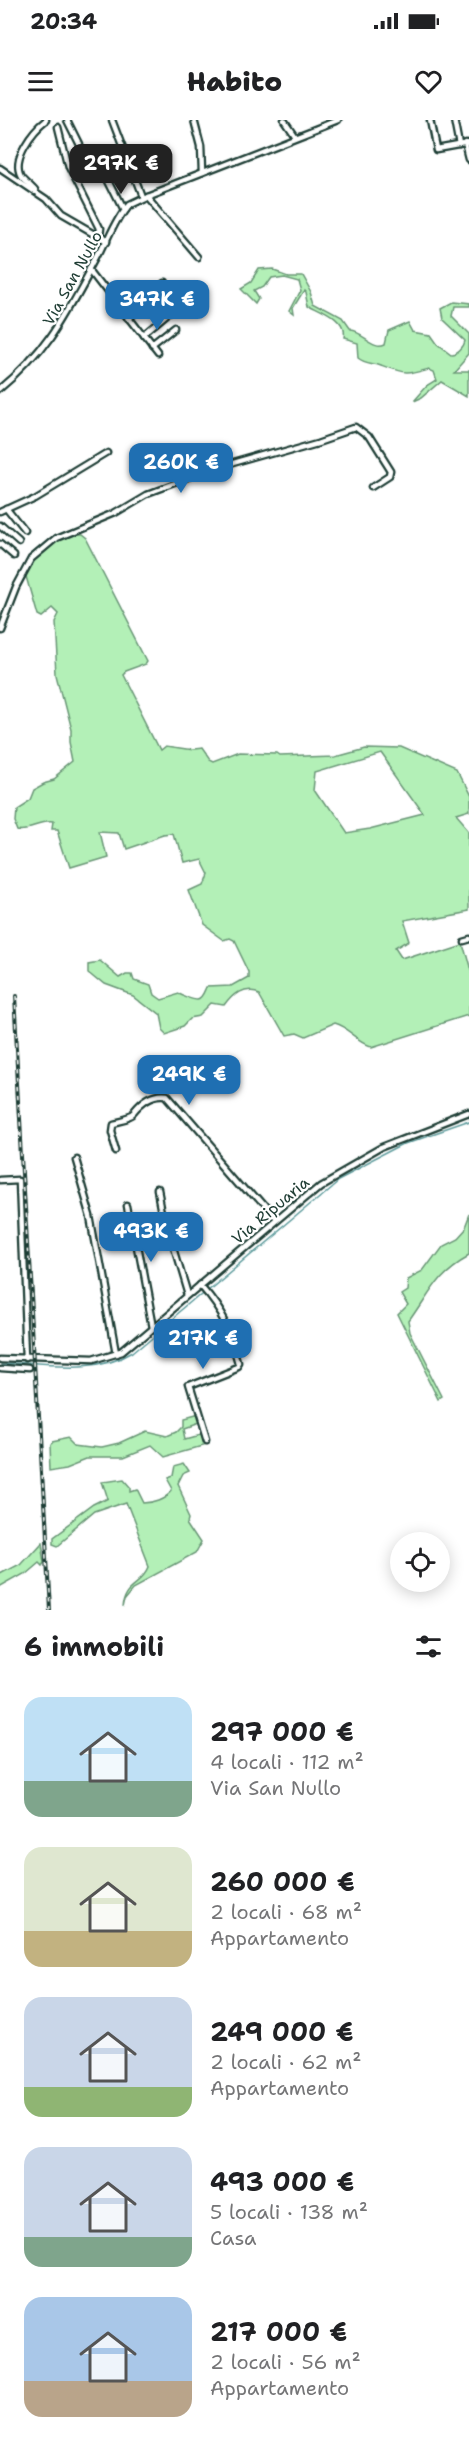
<!DOCTYPE html>
<html lang="it">
<meta charset="utf-8">
<style>
:root{--surface:#fff;--page:#f6f6f6;--text:#202124;--muted:#757577;--accent:#1f6fb2}
body{margin:0;font-family:"Shantell Sans",sans-serif;background:var(--page);color:var(--text);height:100vh;display:flex;flex-direction:column;font-size:22px;white-space:nowrap}
*{box-sizing:border-box;margin:0}
p{font-size:20px;color:var(--muted)}
.icon{flex:none;width:33px;height:33px;fill:none;stroke:currentColor;stroke-width:2;stroke-linecap:round;stroke-linejoin:round}
.map{position:relative;height:1490px;overflow:hidden}
.drawer{display:flex;flex-direction:column;background:var(--surface);flex:1}
.drawer>*{flex:none}
.controls{position:absolute;left:390px;top:1412px;display:grid;gap:12px}
.controls a{display:grid;place-items:center;width:60px;height:60px;border-radius:50%;background:var(--surface);box-shadow:0 3px 15px #0003;font-size:30px}
.price{position:absolute;translate:-50% -51px;padding:0 14px;border-radius:12px;background:var(--accent);color:#fff;font-size:20px;line-height:39px;filter:drop-shadow(0 2px 3px #0008)}
.price::after{content:'';position:absolute;left:50%;top:36px;width:18px;height:14px;margin-left:-9px;background:inherit;clip-path:polygon(0 0,100% 0,50% 100%)}
.price.current{background:#222;color:#fff}
ul{padding:0;list-style:none}
li{display:flex;align-items:center;gap:18px;height:150px;padding:0 24px}
li span{display:grid;place-items:center;flex:none;width:168px;height:120px;border-radius:18px;color:#555}
li>.icon{margin-inline-start:auto}
span .icon{width:72px;height:72px;fill:#fffc;stroke-width:1}
li b{font-size:26px}
h2{display:flex;justify-content:space-between;align-items:center;height:72px;padding:0 24px;font-size:26px}
.status{display:flex;justify-content:space-between;align-items:center;height:42px;padding:0 30px;background:var(--surface);direction:ltr}
.status svg{height:16px;fill:currentColor}
header{display:flex;justify-content:space-between;align-items:center;height:78px;padding:0 24px;background:var(--surface);font-size:27px;font-weight:800}
.map>svg:first-child{display:block}
.green{fill:#b3f0b7;stroke:#699676;stroke-width:1.5;fill-rule:evenodd}
.lines{fill:none;stroke-linecap:round;stroke-linejoin:round}
.stream{stroke:#5f9c9d;stroke-width:1.5}
.minor-casing{stroke:#1f3d34;stroke-width:9}
.minor{stroke:#fff;stroke-width:4.5}
.rail-casing{stroke:#1f3d34;stroke-width:4}
.rail{stroke:#fff;stroke-width:1.5;stroke-dasharray:4.5;stroke-linecap:butt}
.labels{text-anchor:middle;stroke-width:4.5;stroke-linejoin:round;paint-order:stroke}
.street-label{font-size:16px;fill:#1f3d34;stroke:#fff}
</style>
<div class="status"><b>20:34</b><svg viewBox="0 0 49 12"><path d="M0 12V9h3v3zM5 12V6h3v6zM10 12V3h3v9zM15 12V0h3v12zM26 1h20v11H26zM47 4h2v5h-2z"/></svg></div>
<header><svg class="icon" aria-label="menu" viewBox="0 0 24 24"><path d="M4 6h16M4 12h16M4 18h16"/></svg>Habito<svg class="icon" aria-label="heart" viewBox="0 0 24 24"><path d="M12 20l-8-8c-3-5 5-10 8-4 3-6 11-1 8 4z"/></svg></header>
<div class="map">
<svg width="469" height="1490" viewBox="0 0 469 1490">
<rect width="100%" height="100%" fill="#fff"/>
<filter id="ink" filterUnits="userSpaceOnUse"><feTurbulence type="fractalNoise" baseFrequency=".0167" numOctaves="2"/><feDisplacementMap in="SourceGraphic" scale="12" xChannelSelector="R" yChannelSelector="G"/><feConvolveMatrix kernelMatrix="1 2 1 2 8 2 1 2 1" color-interpolation-filters="sRGB"/></filter>
<g filter="url(#ink)">
<g class="green">
<path d="M272,149l14,5h15l10,18 4,14 28,15 7,10c13,1 23,18 36,12l3,-13 21,-9 5,9 16,3 7,10 13,10c6,0 13,-7 14,-13l-23,-22 -2,-10 11,-6 18,2v3h-16l-2,9 18,18v19l-15,17h15v26l-27,-16 -21,18 -9,4 15,-17 10,-6 -3,-9 -5,-2c-25,7 -24,7 -48,-2 -8,-3 -16,-2 -23,-8l-1,-15 -14,-4c4,-17 -22,-25 -34,-32l-3,-15 -2,-2 -11,18 1,7 -5,-4 11,-21 -3,-11 -15,-4 -13,2 -7,10 -8,4 5,8 -3,5 -15,-15 10,-6 8,-13z"/>
<path d="M74,414h6l5,4 63,123 -2,3 -22,8 -3,3 38,75 5,-4 26,4 9,-1 9,13 4,2 26,-10 39,1 3,2 55,-2 29,-8 35,1 58,25 12,24v17l-13,4 13,15v76l-67,12 7,22 -13,8 6,9 58,-19 9,33v42l-98,31c-14,-4 -23,-18 -38,-22l-30,13 -9,-4 -10,2 -25,-44c-15,-6 -25,4 -33,15l-11,-2 -12,12 -11,2 -7,7 -21,7 -5,-5 -3,-15 -23,-18 -27,-10 -17,-14v-9l11,-2 20,17 7,-4h5l2,6 14,5 3,9 7,5 20,-6c5,3 18,8 24,8 5,0 7,-8 9,-12l22,-1 16,-9v-6l-15,-31 -4,-2 -6,2 -22,-16 -13,-35 13,-6 4,-11 -7,-14 -17,4 -8,-29 -9,1 -41,14 -5,-16 -19,-1 6,25 -37,11 -12,-37h-6l1,-7c-12,-2 -24,8 -35,5l-4,-10 1,-12 14,-9 4,-10 11,-6 11,-3 21,-17 -4,-20v-13l-14,-55 -3,-52 4,-8 -6,-6 -11,9 -4,-2 -12,-42c12,-20 27,-32 49,-39zM380,632l45,63 -55,14 -26,4 -29,-43 2,-19z"/>
<path d="M469,1094v39c-33,18 -40,39 -61,68l2,12 34,67 -3,2 -44,-89 9,-9 -7,-12 6,-4 1,-10 16,-8 19,-26 14,-7 9,-10z"/>
<polygon points="196,1296 199,1303 182,1309 184,1319 202,1314 205,1325 163,1337 150,1325 123,1336 90,1336 70,1344 51,1347 50,1323 52,1321 71,1317 78,1324 102,1327 119,1323 145,1311 167,1316 176,1312 181,1307 181,1300"/>
<path d="M184,1344l6,9 -7,3 -5,10 13,28 -1,4 14,21 -7,13 -61,33 -9,11 -2,9c2,-26 18,-21 25,-39l-24,-62 -32,11 -37,31 -5,-2v-5l42,-31 14,-7 -6,-19 20,-3 7,8v4l6,-2 7,14c10,0 23,-4 29,-12l-6,-11 6,-2 2,-11z"/>
<polygon points="41,1423 44,1442 42,1445 39,1442 25,1454 0,1468 0,1456 21,1445"/>
</g>
<g class="lines">
<path class="stream" d="M0,1243c44,2 93,13 132,-11l206,-173 70,-36 61,-21"/>
<g class="minor-casing">
<g id="minor">
<polyline points="67,0 79,24"/>
<polyline points="112,0 141,76"/>
<polyline points="194,0 201,27 202,53"/>
<polyline points="284,0 295,16"/>
<polyline points="430,0 436,30 469,24"/>
<polyline points="454,0 459,26"/>
<polyline points="58,7 68,47 99,109 98,117"/>
<polyline points="465,24 469,40"/>
<polyline points="94,31 123,89"/>
<polyline points="0,48 46,79 61,96 106,122"/>
<path d="M35,69c-4,-5 -10,-9 -14,-14 -10,-17 12,-45 25,-55"/>
<polyline points="146,75 199,137"/>
<polyline points="91,149 158,236"/>
<polyline points="129,199 162,163"/>
<polyline points="144,218 187,182"/>
<polyline points="152,229 176,210"/>
<path d="M0,272c50,-41 68,-80 98,-135 9,-17 16,-38 29,-53l19,-9 192,-75"/>
<polyline points="6,389 25,413"/>
<polyline points="0,392 35,376 106,333"/>
<polyline points="0,406 19,423"/>
<polyline points="0,424 14,436"/>
<polyline points="0,508 16,467 31,439 56,418 116,393 148,374 215,349 321,319 356,307 369,317 391,352 390,357 373,368"/>
<polyline points="462,818 469,816"/>
<path d="M116,1031l-6,-21 1,-7c6,-2 19,-3 23,-8 8,-10 19,-19 33,-17l107,124"/>
<polyline points="74,1037 91,1096 116,1234"/>
<polyline points="0,1060 20,1059 27,1240"/>
<polyline points="160,1072 167,1108 187,1175"/>
<polyline points="128,1084 151,1206"/>
<path d="M200,1165c21,24 33,48 41,79l-2,3 -51,20 17,55"/>
<polyline points="0,1238 91,1241 121,1232 321,1063 384,1027 469,994"/>
<polyline points="0,1248 30,1250"/>
</g>
</g>
<use href="#minor" class="minor"/>
<g class="rail-casing">
<polyline id="rail" points="14,876 49,1490"/>
</g>
<use href="#rail" class="rail"/>
</g>
</g>
<g class="labels">
<g class="street-label">
<text transform="translate(72 158) rotate(-61)" y="6">Via San Nullo</text>
<text transform="translate(270 1090) rotate(-40)" y="6">Via Ripuaria</text>
</g>
</g>
</svg>
<div class="controls">
<a><svg class="icon" aria-label="locate" viewBox="0 0 24 24"><circle cx="12" cy="12" r="6"/><path d="M12 2v4M12 18v4M2 12h4M18 12h4"/></svg></a>
</div>
<b class="price current" style="left:121px;top:75px">297K €</b>
<b class="price" style="left:157px;top:211px">347K €</b>
<b class="price" style="left:181px;top:374px">260K €</b>
<b class="price" style="left:189px;top:986px">249K €</b>
<b class="price" style="left:151px;top:1143px">493K €</b>
<b class="price" style="left:203px;top:1250px">217K €</b>
</div>
<section class="drawer">
<h2>6 immobili<svg class="icon" aria-label="filters" viewBox="0 0 24 24"><path d="M4 7h16M4 17h16"/><circle cx="9" cy="7" r="2"/><circle cx="15" cy="17" r="2"/></svg></h2>
<ul>
<li><span style="background:linear-gradient(#bfe0f5 70%,#7fa58c 0)"><svg class="icon" aria-label="home" viewBox="0 0 24 24"><path d="M3 11l9-7 9 7M6 9v11h12V9"/></svg></span><div><b>297 000 €</b><p>4 locali · 112 m²</p><p>Via San Nullo</p></div></li>
<li><span style="background:linear-gradient(#dfe7d0 70%,#c2b280 0)"><svg class="icon" aria-label="home" viewBox="0 0 24 24"><path d="M3 11l9-7 9 7M6 9v11h12V9"/></svg></span><div><b>260 000 €</b><p>2 locali · 68 m²</p><p>Appartamento</p></div></li>
<li><span style="background:linear-gradient(#c9d6e8 75%,#8fb573 0)"><svg class="icon" aria-label="home" viewBox="0 0 24 24"><path d="M3 11l9-7 9 7M6 9v11h12V9"/></svg></span><div><b>249 000 €</b><p>2 locali · 62 m²</p><p>Appartamento</p></div></li>
<li><span style="background:linear-gradient(#c9d6e8 75%,#7fa58c 0)"><svg class="icon" aria-label="home" viewBox="0 0 24 24"><path d="M3 11l9-7 9 7M6 9v11h12V9"/></svg></span><div><b>493 000 €</b><p>5 locali · 138 m²</p><p>Casa</p></div></li>
<li><span style="background:linear-gradient(#a9c7e8 70%,#b9a48a 0)"><svg class="icon" aria-label="home" viewBox="0 0 24 24"><path d="M3 11l9-7 9 7M6 9v11h12V9"/></svg></span><div><b>217 000 €</b><p>2 locali · 56 m²</p><p>Appartamento</p></div></li>
</ul>
</section>
